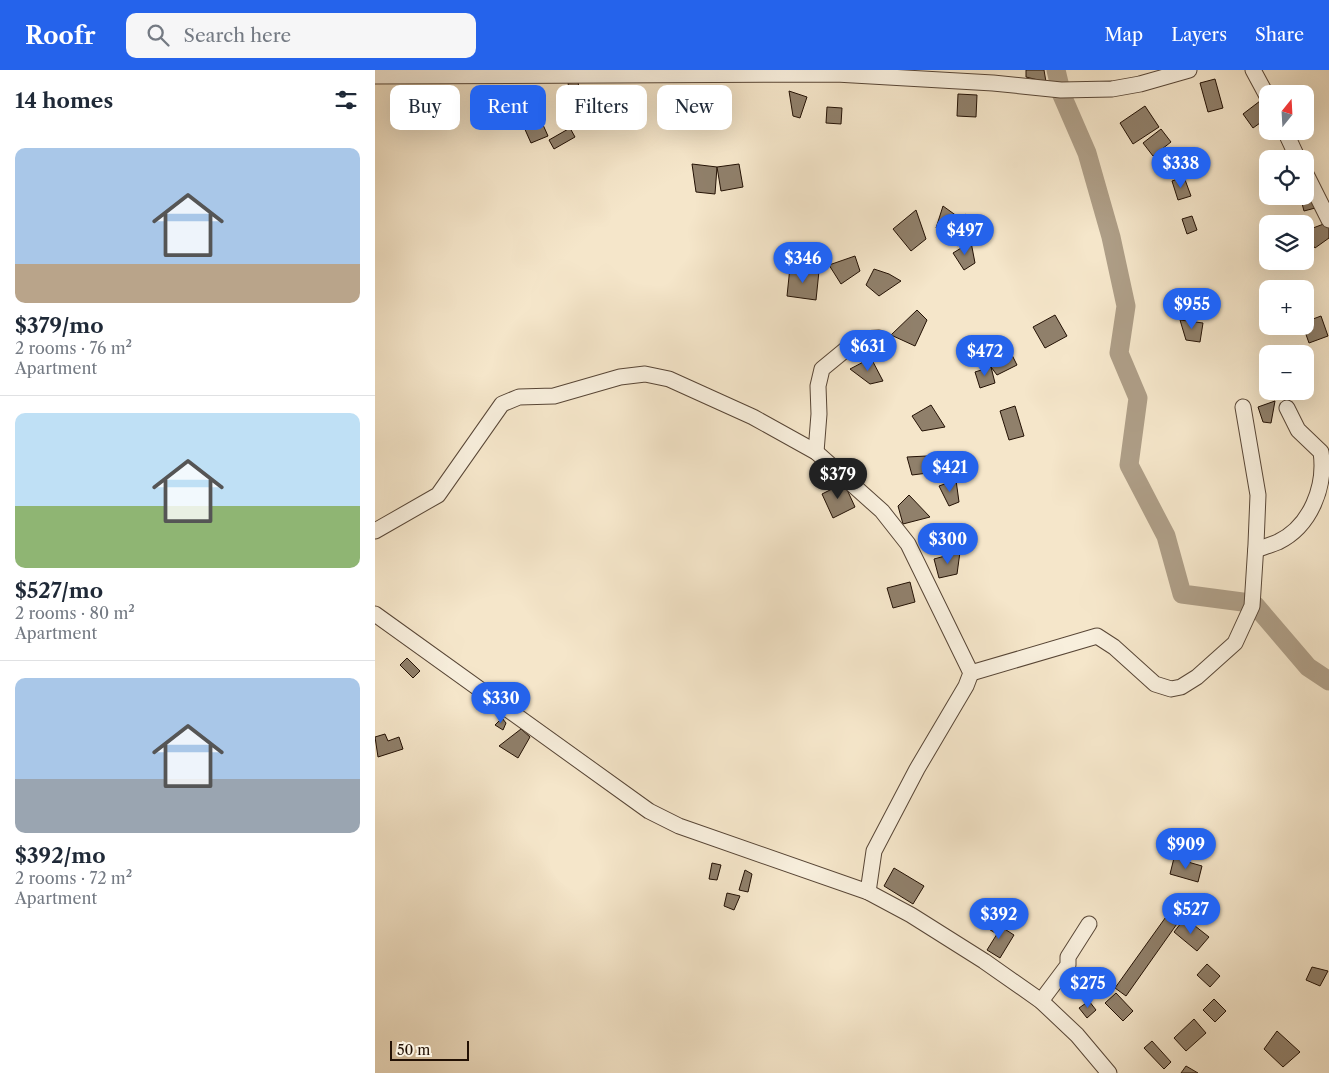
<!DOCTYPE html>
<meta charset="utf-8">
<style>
:root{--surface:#fff;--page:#f6f6f7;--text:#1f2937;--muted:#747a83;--line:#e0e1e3;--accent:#2563eb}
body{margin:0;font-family:"Libre Caslon Text",serif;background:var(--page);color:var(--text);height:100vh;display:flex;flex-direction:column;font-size:19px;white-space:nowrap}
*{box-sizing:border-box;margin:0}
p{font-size:16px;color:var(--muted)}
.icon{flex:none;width:28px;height:28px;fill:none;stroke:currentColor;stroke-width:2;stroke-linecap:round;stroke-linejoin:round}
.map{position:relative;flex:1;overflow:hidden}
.sheet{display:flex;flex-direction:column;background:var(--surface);width:375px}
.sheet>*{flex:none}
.hud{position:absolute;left:15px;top:15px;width:475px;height:45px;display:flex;gap:10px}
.needle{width:32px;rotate:18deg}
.tools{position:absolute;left:884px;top:15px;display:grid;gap:10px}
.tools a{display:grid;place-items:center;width:55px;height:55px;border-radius:10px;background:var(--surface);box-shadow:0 5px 20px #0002;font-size:25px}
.scale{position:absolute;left:15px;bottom:12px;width:79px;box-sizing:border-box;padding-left:5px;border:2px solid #231104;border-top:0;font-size:14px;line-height:18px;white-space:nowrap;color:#231104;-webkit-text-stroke:4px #f8efdd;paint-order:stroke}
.price{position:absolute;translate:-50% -42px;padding:0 11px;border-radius:18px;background:var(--accent);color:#fff;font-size:16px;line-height:32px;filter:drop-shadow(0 1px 2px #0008)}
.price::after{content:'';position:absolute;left:50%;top:30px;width:15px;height:11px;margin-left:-8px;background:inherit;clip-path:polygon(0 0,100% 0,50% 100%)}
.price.active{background:#222;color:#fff}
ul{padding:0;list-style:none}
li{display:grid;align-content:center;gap:10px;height:265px;padding:0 15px}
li+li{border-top:1px solid var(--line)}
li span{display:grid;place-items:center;height:155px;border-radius:10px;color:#555}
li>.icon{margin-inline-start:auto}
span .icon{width:90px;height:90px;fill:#fffc;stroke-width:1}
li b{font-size:21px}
h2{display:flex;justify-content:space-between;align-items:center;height:60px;padding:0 15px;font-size:21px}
.chip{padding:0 18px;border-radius:10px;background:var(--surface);box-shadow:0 5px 20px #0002;font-size:18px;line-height:45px}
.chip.active{background:var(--accent);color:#fff}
header{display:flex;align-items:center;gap:30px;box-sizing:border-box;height:70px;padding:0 25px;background:var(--accent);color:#fff}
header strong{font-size:24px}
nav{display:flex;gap:28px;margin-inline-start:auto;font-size:18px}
.search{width:350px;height:45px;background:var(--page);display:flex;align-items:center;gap:12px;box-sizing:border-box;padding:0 18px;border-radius:10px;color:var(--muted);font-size:19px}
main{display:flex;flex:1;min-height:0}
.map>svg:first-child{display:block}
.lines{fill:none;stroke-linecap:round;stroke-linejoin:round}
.river{stroke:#ae9e87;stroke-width:19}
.building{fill:#90806b;stroke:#231104}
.minor-casing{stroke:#584636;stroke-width:17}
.minor{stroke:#f8efdd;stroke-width:15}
</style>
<header>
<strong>Roofr</strong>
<div class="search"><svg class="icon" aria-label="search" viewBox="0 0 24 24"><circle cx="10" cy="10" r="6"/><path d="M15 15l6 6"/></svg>Search here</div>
<nav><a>Map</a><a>Layers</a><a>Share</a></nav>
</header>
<main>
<section class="sheet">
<h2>14 homes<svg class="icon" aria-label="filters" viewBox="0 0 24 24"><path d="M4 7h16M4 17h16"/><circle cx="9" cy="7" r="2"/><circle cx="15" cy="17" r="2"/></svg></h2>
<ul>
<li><span style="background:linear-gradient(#a9c7e8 75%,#b9a48a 0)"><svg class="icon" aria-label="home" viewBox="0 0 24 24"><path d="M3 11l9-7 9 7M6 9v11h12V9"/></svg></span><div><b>$379/mo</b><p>2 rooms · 76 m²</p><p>Apartment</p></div></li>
<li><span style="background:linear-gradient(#bfe0f5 60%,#8fb573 0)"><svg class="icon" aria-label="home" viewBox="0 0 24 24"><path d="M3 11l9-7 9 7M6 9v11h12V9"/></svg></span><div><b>$527/mo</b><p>2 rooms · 80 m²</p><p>Apartment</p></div></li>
<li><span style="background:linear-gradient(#a9c7e8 65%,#9aa5b1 0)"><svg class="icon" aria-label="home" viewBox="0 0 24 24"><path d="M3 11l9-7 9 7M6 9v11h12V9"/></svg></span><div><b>$392/mo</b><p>2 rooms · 72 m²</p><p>Apartment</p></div></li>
</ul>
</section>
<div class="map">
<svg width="954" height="1003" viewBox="0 0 954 1003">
<rect width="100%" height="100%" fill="#f5e6ca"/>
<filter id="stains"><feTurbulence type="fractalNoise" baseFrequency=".004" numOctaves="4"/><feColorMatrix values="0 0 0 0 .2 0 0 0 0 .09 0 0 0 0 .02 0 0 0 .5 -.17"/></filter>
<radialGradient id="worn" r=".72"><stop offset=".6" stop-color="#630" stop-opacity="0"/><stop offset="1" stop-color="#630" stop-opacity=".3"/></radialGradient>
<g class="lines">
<g class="river">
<polyline points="681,0 685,17"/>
<polyline points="686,23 712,83 736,167 751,236 744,283 763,328 754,395 791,466 807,524 875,533"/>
<polyline points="880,535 933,597 954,611"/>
</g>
</g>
<g class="building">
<polygon points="651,0 669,0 671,12 651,7"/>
<polygon points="840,9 848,38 833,42 825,13"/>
<polygon points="203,12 206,30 196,31 193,13"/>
<polygon points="414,21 432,27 425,48 418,46"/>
<polygon points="58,22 71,23 70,43 58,43"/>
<polygon points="583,24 602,25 601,47 582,46"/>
<polygon points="885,31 892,40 892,48 878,58 868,44"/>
<polygon points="770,36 784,57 758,74 745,53"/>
<polygon points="452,37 467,38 466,54 451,53"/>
<polygon points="165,48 173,66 156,73 148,55"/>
<polygon points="195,58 200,67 179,79 174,70"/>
<polygon points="786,59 796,72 778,86 768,73"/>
<polygon points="801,80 805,94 790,97 787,83"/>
<polygon points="317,94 342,97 340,124 321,122"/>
<polygon points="364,94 368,117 346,121 342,97"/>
<polygon points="809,107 816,126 803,130 797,111"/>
<polygon points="930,118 944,137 929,141 925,126 930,126"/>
<polygon points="568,136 586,149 583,176 561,158"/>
<polygon points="541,140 551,169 536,181 518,159"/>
<polygon points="590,144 605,156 602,170 584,166"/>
<polygon points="817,146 822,160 812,164 807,149"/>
<polygon points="954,152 954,168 940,178 930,165 930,161"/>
<polygon points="596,172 600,193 589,200 578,183"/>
<polygon points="480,186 485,201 466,214 454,195"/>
<polygon points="415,197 444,201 441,230 412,226"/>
<polygon points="499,199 514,204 526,211 504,226 491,215"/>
<polygon points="542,240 552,250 540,276 516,265"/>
<polygon points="680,245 692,266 670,278 658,257"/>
<polygon points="946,246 953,266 934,273 928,256 930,252"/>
<polygon points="805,250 828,253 825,272 811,270"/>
<polygon points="630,271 642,295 622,305 616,297 610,280"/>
<polygon points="496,288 508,311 495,314 475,299"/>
<polygon points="616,297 620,313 605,318 600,302"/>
<polygon points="900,331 896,353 888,352 883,337"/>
<polygon points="556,335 570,357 547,361 537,346"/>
<polygon points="640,336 649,366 634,370 625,341"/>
<polygon points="552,386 553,403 537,405 532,387"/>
<polygon points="581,410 584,432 574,436 564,416"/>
<polygon points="469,413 480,437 458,448 447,424"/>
<polygon points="534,425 555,447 528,454 523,436"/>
<polygon points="585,482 582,504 564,508 559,489"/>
<polygon points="535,512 540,532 518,538 512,518"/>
<polygon points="32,588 45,601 38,608 25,595"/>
<polygon points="127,648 131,653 128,660 120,655"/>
<polygon points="146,659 155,667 143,688 124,676"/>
<polygon points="10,664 13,671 24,667 28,679 3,687 0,667"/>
<polygon points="799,788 827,796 823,812 795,804"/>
<polygon points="337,793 346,795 342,810 334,809"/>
<polygon points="519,798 549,816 538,834 509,816"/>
<polygon points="370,800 377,804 373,822 364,820"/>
<polygon points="352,823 365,826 359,840 349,836"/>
<polygon points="793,844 804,851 751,926 740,918"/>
<polygon points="810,848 834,867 822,881 799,862"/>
<polygon points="617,851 639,865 625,888 612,880 622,864 612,858"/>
<polygon points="832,894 845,906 835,917 822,905"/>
<polygon points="937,897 953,901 945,916 931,910"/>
<polygon points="741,923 758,941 748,951 730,933"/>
<polygon points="839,929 851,941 840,952 828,940"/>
<polygon points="714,931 721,940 712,948 704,938"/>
<polygon points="819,949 831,963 811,981 799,968"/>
<polygon points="902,961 925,982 908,997 889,979"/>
<polygon points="777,971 796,992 789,999 769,978"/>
<polygon points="811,996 823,1003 806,1003"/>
</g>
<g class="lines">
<g class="minor-casing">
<g id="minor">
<polyline points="878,0 892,26"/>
<polyline points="0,6 461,4 618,13 686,20 737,19 765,14 814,0"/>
<polyline points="910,61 923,89"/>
<polyline points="930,102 954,150"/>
<polyline points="441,382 444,344 443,316 447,299 481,271 487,269 504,268"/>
<polyline points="0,461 63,425 127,334 144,327 179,326 245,307 270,304 294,309 378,347 441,382 507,441 533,474 596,603 591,616 542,699 499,781 493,822"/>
<path d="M881,480c7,-3 15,-5 22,-8 33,-16 48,-56 43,-90l-23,-22 -11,-22"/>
<polyline points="0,544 274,741 304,756 493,822 536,845 609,891 666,931 702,965 734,1003"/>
<polyline points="596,603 722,566 739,577 780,614 796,619 806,617 822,607 860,573 877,536 881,474 883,425 868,337"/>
<polyline points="666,931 693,895 693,887 714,854"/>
</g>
</g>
<use href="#minor" class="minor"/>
</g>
<rect width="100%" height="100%" filter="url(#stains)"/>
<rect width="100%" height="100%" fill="url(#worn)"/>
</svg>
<div class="tools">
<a><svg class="needle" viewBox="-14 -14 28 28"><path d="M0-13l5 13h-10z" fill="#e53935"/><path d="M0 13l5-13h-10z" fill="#747a83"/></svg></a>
<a><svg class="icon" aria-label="locate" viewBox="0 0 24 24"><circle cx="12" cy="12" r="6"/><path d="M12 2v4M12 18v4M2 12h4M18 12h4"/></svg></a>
<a><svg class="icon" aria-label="layers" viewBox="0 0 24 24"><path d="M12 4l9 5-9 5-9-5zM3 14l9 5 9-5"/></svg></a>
<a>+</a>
<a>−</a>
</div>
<div class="scale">50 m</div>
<b class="price" style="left:806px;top:119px">$338</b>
<b class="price" style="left:590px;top:186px">$497</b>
<b class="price" style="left:428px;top:214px">$346</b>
<b class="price" style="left:817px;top:260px">$955</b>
<b class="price" style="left:493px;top:302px">$631</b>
<b class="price" style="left:610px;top:307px">$472</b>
<b class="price" style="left:575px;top:423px">$421</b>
<b class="price active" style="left:463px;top:430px">$379</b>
<b class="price" style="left:573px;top:495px">$300</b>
<b class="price" style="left:126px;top:654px">$330</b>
<b class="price" style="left:811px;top:800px">$909</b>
<b class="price" style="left:816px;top:865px">$527</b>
<b class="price" style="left:624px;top:870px">$392</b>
<b class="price" style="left:713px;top:939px">$275</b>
<div class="hud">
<a class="chip">Buy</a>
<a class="chip active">Rent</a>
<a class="chip">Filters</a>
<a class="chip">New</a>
</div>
</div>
</main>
